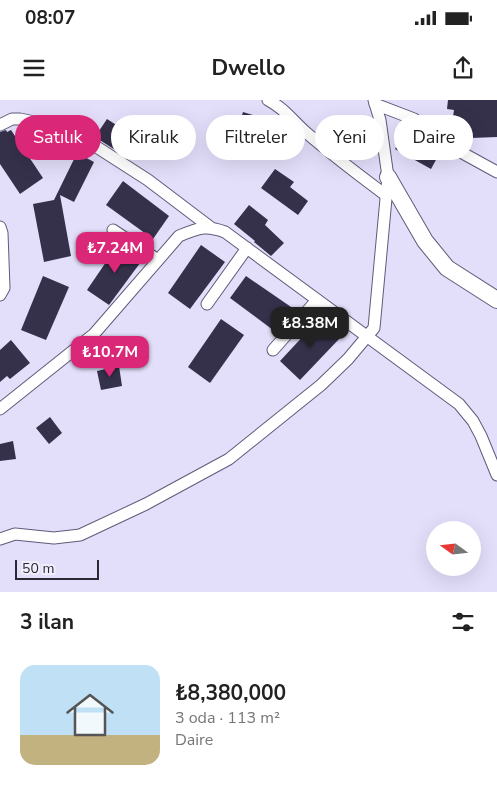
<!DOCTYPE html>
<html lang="tr">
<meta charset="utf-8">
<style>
:root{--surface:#fff;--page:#f2f2f2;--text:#222;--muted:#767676;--accent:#db2777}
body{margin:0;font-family:"Nunito Sans",sans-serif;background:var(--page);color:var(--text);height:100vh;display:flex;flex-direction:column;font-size:19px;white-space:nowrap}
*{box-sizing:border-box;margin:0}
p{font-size:16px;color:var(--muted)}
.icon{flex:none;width:28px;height:28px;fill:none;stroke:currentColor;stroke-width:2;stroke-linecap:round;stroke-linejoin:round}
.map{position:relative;height:492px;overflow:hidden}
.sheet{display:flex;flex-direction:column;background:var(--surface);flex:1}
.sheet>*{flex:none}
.guide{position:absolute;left:15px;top:15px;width:468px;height:45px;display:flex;gap:10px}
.needle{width:32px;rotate:285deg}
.fabs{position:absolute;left:426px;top:421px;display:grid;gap:10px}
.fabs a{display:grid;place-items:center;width:55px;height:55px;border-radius:50%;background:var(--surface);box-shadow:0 5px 20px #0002;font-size:25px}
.scale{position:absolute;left:15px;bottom:12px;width:84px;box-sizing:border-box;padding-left:5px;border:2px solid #2a2835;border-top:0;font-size:14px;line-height:18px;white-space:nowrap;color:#2a2835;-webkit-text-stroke:4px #f0eefc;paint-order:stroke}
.price{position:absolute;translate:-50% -42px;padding:0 11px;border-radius:10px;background:var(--accent);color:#fff;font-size:16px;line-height:32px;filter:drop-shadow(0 1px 2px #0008)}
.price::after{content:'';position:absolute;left:50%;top:30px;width:15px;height:11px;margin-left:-8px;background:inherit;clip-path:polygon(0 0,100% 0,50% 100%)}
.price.active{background:#222;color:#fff}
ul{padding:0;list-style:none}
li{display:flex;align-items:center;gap:15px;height:125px;padding:0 20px}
li span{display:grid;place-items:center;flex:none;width:140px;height:100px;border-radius:15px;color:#555}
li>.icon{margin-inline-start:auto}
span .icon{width:60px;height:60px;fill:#fffc;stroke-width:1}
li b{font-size:21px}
h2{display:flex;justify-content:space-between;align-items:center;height:60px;padding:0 20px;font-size:21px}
.pill{padding:0 18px;border-radius:22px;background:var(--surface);box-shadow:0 5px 20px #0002;font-size:18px;line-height:45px}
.pill.active{background:var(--accent);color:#fff}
.status{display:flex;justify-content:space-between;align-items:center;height:35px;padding:0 25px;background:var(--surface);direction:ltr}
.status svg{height:14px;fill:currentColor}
header{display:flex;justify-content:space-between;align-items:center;height:65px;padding:0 20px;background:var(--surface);font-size:22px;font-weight:700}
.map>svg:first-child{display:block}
.building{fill:#35314b}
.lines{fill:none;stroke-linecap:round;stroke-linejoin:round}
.street-casing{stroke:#5f5b78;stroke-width:13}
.secondary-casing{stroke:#5f5b78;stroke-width:18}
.street{stroke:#fff;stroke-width:11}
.secondary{stroke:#fff;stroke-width:16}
</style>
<div class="status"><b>08:07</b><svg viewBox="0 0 49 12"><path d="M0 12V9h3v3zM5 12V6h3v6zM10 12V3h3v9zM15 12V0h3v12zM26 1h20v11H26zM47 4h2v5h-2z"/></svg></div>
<header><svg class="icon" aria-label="menu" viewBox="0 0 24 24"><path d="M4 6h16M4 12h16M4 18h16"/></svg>Dwello<svg class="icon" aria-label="share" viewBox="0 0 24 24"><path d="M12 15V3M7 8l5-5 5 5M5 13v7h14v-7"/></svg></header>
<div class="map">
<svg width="497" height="492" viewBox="0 0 497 492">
<rect width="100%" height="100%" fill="#e3dffb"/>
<g class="building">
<polygon points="448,0 497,0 497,37 471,38 470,44 459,42 450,36 454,10 447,9"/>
<polygon points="243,12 263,18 256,41 236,34"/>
<polygon points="107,19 132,35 120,53 95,37"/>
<polygon points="406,29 442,49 431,69 395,49"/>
<polygon points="6,30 7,32 11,30 43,78 20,94 0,64 0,32"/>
<polygon points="77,53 94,62 74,102 60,95 71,156 44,162 33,104 54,100"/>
<polygon points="275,69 294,82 290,87 308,101 298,115 261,88"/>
<polygon points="123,81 169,116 153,139 106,105"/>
<polygon points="249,105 268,120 265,125 284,143 271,156 254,142 255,141 234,124"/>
<polygon points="119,143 143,159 109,205 87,190"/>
<polygon points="201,145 225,162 190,209 168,193"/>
<polygon points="43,176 69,187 46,240 21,230"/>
<polygon points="246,176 294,209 277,233 230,198"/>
<polygon points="320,218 340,238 300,280 280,261"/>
<polygon points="221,219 244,235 210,283 188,267"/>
<polygon points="11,240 30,263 10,279 7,276 0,282 0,250"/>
<polygon points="119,266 122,286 101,290 97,271"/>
<polygon points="50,317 62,333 49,344 36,328"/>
<polygon points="13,341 16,359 0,361 0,344"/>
</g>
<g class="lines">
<g class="street-casing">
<g id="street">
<path d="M268,0c19,10 25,22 41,35 25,21 51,41 78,61"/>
<polyline points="375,4 414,19 457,50 497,72"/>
<polyline points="0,25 12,19 20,19 53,26 78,35 148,80 210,127"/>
<polyline points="0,127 2,133 4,188 0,195"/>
<polyline points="113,130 158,160"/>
<polyline points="207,204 247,148"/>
<polyline points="273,250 317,200"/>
<path d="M0,309l94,-75 85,-98c19,-8 26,-11 46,-4l234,172 14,17 8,15 16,39"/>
<polyline points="0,439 15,434 54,438 80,435 146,404 229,359 321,285 348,259 374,228 388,77 380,20 374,0"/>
</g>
</g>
<g class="secondary-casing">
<polyline id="secondary" points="388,77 425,141 447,168 497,200"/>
</g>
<use href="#street" class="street"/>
<use href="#secondary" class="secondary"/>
</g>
</svg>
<div class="fabs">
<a><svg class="needle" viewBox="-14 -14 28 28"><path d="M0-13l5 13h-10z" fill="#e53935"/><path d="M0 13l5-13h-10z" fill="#767676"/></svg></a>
</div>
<div class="scale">50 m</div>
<b class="price" style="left:115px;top:174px">₺7.24M</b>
<b class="price active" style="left:310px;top:249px">₺8.38M</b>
<b class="price" style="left:110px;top:278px">₺10.7M</b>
<div class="guide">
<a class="pill active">Satılık</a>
<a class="pill">Kiralık</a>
<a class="pill">Filtreler</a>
<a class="pill">Yeni</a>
<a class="pill">Daire</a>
</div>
</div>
<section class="sheet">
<h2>3 ilan<svg class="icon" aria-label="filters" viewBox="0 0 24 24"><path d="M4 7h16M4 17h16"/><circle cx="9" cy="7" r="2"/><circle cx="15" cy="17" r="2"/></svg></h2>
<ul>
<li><span style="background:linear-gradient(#bfe0f5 70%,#c2b280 0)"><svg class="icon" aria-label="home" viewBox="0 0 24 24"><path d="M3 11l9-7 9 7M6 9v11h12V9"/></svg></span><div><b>₺8,380,000</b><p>3 oda · 113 m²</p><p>Daire</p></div></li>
</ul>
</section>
